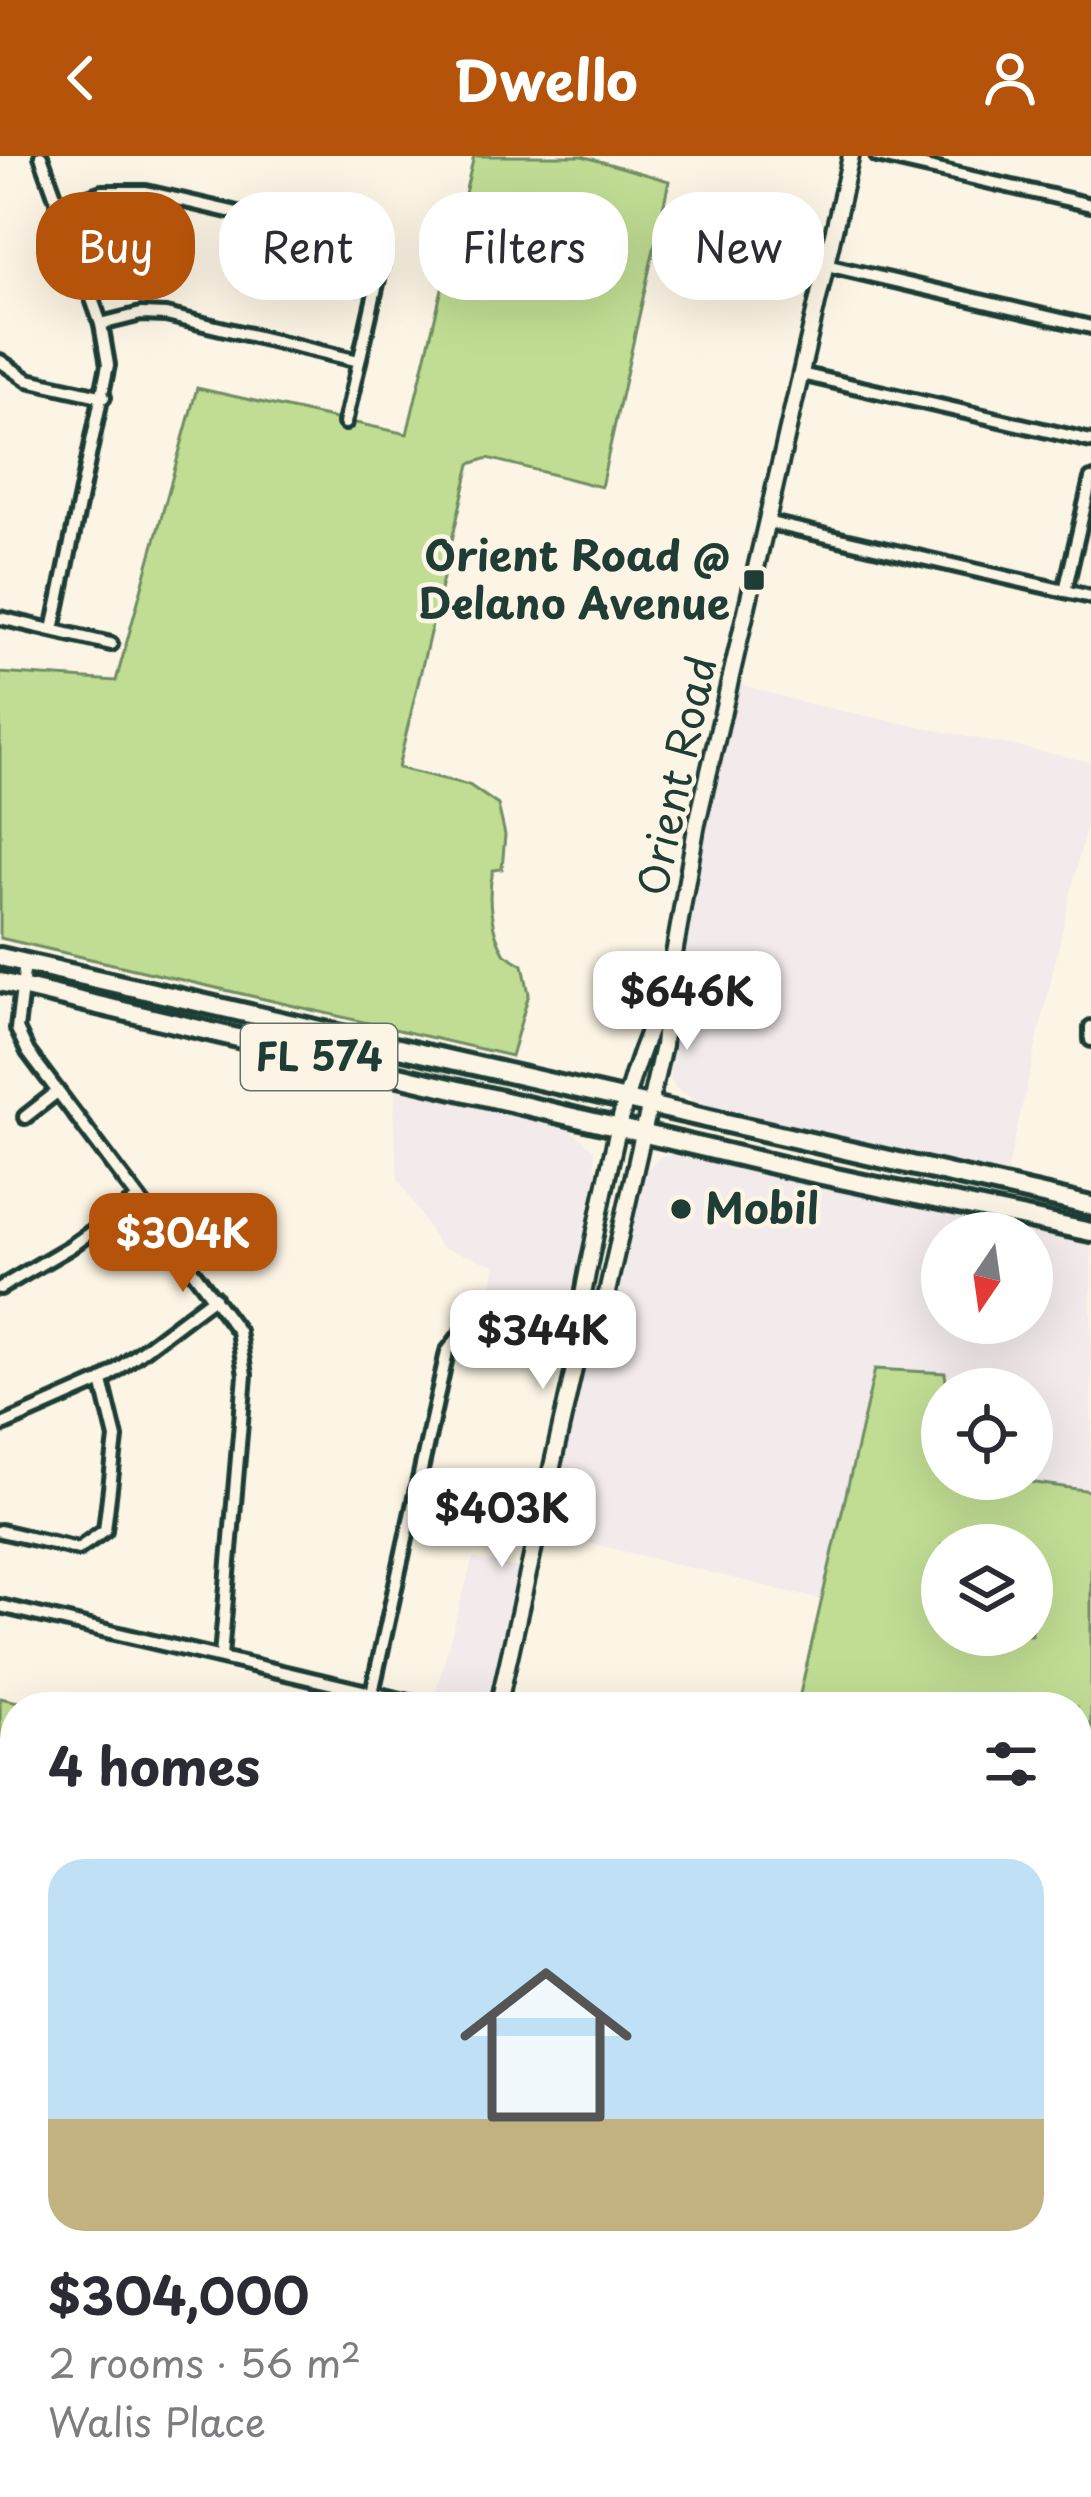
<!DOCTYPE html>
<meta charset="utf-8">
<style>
:root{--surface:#fff;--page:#f2f2f3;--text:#2b2b33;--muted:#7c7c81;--accent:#b45309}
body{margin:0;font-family:"Playpen Sans",sans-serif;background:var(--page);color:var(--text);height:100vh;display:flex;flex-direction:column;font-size:45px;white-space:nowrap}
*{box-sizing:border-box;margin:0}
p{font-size:39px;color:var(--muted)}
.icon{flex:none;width:66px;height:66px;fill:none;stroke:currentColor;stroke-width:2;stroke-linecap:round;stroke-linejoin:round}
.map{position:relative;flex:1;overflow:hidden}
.drawer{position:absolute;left:0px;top:1536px;width:1092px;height:807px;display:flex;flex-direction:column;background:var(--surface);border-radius:48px 48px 0 0;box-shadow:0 12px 48px #0002}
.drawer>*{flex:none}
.top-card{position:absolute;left:36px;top:36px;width:1020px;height:108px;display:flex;gap:24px}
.needle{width:78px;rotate:193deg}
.tools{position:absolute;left:921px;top:1056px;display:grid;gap:24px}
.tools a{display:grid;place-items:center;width:132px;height:132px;border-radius:50%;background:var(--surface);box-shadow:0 12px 48px #0002;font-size:60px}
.price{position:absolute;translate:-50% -102px;padding:0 27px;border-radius:24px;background:#fff;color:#222;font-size:39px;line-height:78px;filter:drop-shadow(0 3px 6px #0008)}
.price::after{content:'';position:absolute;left:50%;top:72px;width:36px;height:27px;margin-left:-18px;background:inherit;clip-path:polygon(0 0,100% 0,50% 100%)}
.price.active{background:var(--accent);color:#fff}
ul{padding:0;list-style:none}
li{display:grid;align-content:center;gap:24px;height:636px;padding:0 48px}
li span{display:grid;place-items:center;height:372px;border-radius:36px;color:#555}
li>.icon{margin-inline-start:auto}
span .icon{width:216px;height:216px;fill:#fffc;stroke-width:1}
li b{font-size:51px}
h2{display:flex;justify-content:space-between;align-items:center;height:144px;padding:0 48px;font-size:51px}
.chip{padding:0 42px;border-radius:48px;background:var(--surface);box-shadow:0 12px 48px #0002;font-size:42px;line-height:108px}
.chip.active{background:var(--accent);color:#fff}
header{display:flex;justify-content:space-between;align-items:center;height:156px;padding:0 48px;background:var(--accent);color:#fff;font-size:54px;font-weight:700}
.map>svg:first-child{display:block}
.built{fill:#f2eaeb;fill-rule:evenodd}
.green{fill:#c1dd94;stroke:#708d64;stroke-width:3;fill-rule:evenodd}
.water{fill:#7cccd6;stroke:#579395;stroke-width:3}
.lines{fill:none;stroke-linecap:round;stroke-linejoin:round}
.minor-casing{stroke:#1f3d34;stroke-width:20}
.tertiary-casing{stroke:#1f3d34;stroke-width:22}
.primary-casing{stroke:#1f3d34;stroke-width:26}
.motorway-casing{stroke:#1f3d34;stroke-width:27}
.minor{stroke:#fcf5e5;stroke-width:10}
.tertiary{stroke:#fcf5e5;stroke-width:14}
.primary{stroke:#fcf5e5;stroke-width:16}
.motorway{stroke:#fcf5e5;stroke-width:18}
.poi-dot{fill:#1f3d34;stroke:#fcf5e5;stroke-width:4.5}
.labels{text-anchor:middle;stroke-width:9;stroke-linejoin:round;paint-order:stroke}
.shield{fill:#fcf5e5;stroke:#617469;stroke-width:3}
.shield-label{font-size:39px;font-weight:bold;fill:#1f3d34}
.poi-label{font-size:42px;font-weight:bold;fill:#1f3d34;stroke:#fcf5e5;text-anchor:end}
.street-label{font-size:42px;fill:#1f3d34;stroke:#fcf5e5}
</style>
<header><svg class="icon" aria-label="back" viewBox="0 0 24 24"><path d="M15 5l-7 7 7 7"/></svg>Dwello<svg class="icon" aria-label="person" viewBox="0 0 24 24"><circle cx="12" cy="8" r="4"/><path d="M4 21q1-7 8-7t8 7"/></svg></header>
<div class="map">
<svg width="1091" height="2341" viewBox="0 0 1091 2341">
<rect width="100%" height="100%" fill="#fcf5e5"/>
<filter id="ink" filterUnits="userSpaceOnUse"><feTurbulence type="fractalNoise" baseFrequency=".00833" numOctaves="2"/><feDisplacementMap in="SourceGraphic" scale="24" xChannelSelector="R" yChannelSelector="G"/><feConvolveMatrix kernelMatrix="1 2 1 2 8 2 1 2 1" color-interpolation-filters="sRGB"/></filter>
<g filter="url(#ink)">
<g class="built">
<polygon points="735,527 804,547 1091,606 1091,648 1007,1017 705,950 677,933 671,924 669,895 691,754"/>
<polygon points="396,929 570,974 594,994 596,1018 561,1186 483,1169 496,1109 440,1091 398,1022 394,968"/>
<path d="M682,996l409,91v248l-83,-12h24v-90h-85l-3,-16 -68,-4 -54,231 -281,-69 39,-165 15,3 44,-182 8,-17 15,-14zM942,1077h90v90h-90z"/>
<polygon points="473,1402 522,1413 493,1551 457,1551 433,1545"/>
<polygon points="1077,1705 1091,1708 1091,1873 1077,1880"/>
<polygon points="1091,2021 1091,2195 1077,2202 1077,2028"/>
</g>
<g class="green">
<path d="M474,0h108l87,25 -68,306 -113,-29 -18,6 -72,304 71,17 29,20 7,30 -3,34 -9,1c-6,26 -3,60 12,84l18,11 6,29 -18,62 -511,-118v-265l116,8 81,-293 143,32 -1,7 9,2 3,-7 56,12z"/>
<path d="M875,1213l70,4 2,16h-5v45l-6,29 6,2v14h66l83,12v357l-14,-3v-138h-280zM942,1389h90v90h-90z"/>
<polygon points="0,1542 41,1551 15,1551 15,2328 204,2328 177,2341 0,2341"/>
</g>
<polygon class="water" points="1091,2221 1091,2341 717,2341 713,2328 1077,2328 1077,2226"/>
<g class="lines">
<g class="minor-casing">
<g id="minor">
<polyline points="41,0 101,168 108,209 53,474"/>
<polyline points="877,0 1091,49"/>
<polyline points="60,51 102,36 146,36 367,87 381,110 345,267"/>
<polyline points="826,109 1091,171"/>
<polyline points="101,168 141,158 166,159 359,205"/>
<polyline points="0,205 28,224 104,241"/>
<polyline points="801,218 1091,285"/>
<polyline points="766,366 1091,441"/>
<polyline points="1065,435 1091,323"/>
<polyline points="0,462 111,488"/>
<polyline points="25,807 17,873 28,896 238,1175 245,1219 221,1500"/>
<polyline points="1091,871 1091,884"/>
<polyline points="25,961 57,936"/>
<polyline points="0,1132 70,1091 136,1044"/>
<polyline points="0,1270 102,1225 214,1141"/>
<polyline points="0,1375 78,1393 105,1374 116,1282 102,1225"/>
<polyline points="0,1450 431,1551"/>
<polyline points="372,1537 447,1196 460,1179 472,1175 578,1195"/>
<polyline points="1077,1699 1091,1702"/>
</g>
</g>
<g class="tertiary-casing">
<g id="tertiary">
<polyline points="578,1195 601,1163 663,890 668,833 696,672 851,0"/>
<path d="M498,1551l80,-356c0,-44 11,-86 20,-130 16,-77 31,-155 67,-225"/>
<polyline points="310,2341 313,2328"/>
<polyline points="330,2341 333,2328"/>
</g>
</g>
<g class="primary-casing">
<g id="primary">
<polyline points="0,801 1091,1050"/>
<polyline points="0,826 798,1014 1091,1076"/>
</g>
</g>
<g class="motorway-casing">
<g id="motorway">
<polyline points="1077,1907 1091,1900"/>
<polyline points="1077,1995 1091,1987"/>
<polyline points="241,2341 264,2328"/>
<polyline points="420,2341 445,2328"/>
<polyline points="517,2341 535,2328"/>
</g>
</g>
<use href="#minor" class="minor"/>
<use href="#tertiary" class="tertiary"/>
<use href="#primary" class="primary"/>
<use href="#motorway" class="motorway"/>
</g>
</g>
<g class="poi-dot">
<rect x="742" y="412" width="24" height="24" rx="6"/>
<circle cx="681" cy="1053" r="12"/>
</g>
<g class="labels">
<rect class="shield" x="241" y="868" width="156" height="66" rx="9"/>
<g class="shield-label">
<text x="319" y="915">FL 574</text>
</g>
<g class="poi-label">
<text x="730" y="415">Orient Road @<tspan x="730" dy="48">Delano Avenue</tspan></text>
<text x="705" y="1068" text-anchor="start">Mobil</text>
</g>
<g class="street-label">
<text transform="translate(677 620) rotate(-78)" y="15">Orient Road</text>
</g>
</g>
</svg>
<div class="tools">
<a><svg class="needle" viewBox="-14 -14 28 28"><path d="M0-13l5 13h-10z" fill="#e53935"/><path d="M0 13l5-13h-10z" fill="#7c7c81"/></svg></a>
<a><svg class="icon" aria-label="locate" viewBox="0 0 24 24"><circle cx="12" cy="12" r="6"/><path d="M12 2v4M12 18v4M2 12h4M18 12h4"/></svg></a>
<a><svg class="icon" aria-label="layers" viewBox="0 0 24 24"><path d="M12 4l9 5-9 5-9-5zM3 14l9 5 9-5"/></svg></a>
</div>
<b class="price" style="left:687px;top:897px">$646K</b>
<b class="price active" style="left:183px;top:1139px">$304K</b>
<b class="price" style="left:543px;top:1236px">$344K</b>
<b class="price" style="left:502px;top:1414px">$403K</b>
<div class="top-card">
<a class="chip active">Buy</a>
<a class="chip">Rent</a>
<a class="chip">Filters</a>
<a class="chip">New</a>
</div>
<section class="drawer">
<h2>4 homes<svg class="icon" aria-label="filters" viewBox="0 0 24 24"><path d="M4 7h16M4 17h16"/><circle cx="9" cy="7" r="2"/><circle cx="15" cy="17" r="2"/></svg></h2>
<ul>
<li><span style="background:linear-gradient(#bfe0f5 70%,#c2b280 0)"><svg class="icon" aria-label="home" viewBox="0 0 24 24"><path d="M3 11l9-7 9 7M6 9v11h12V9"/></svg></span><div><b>$304,000</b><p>2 rooms · 56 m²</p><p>Walis Place</p></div></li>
</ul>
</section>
</div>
